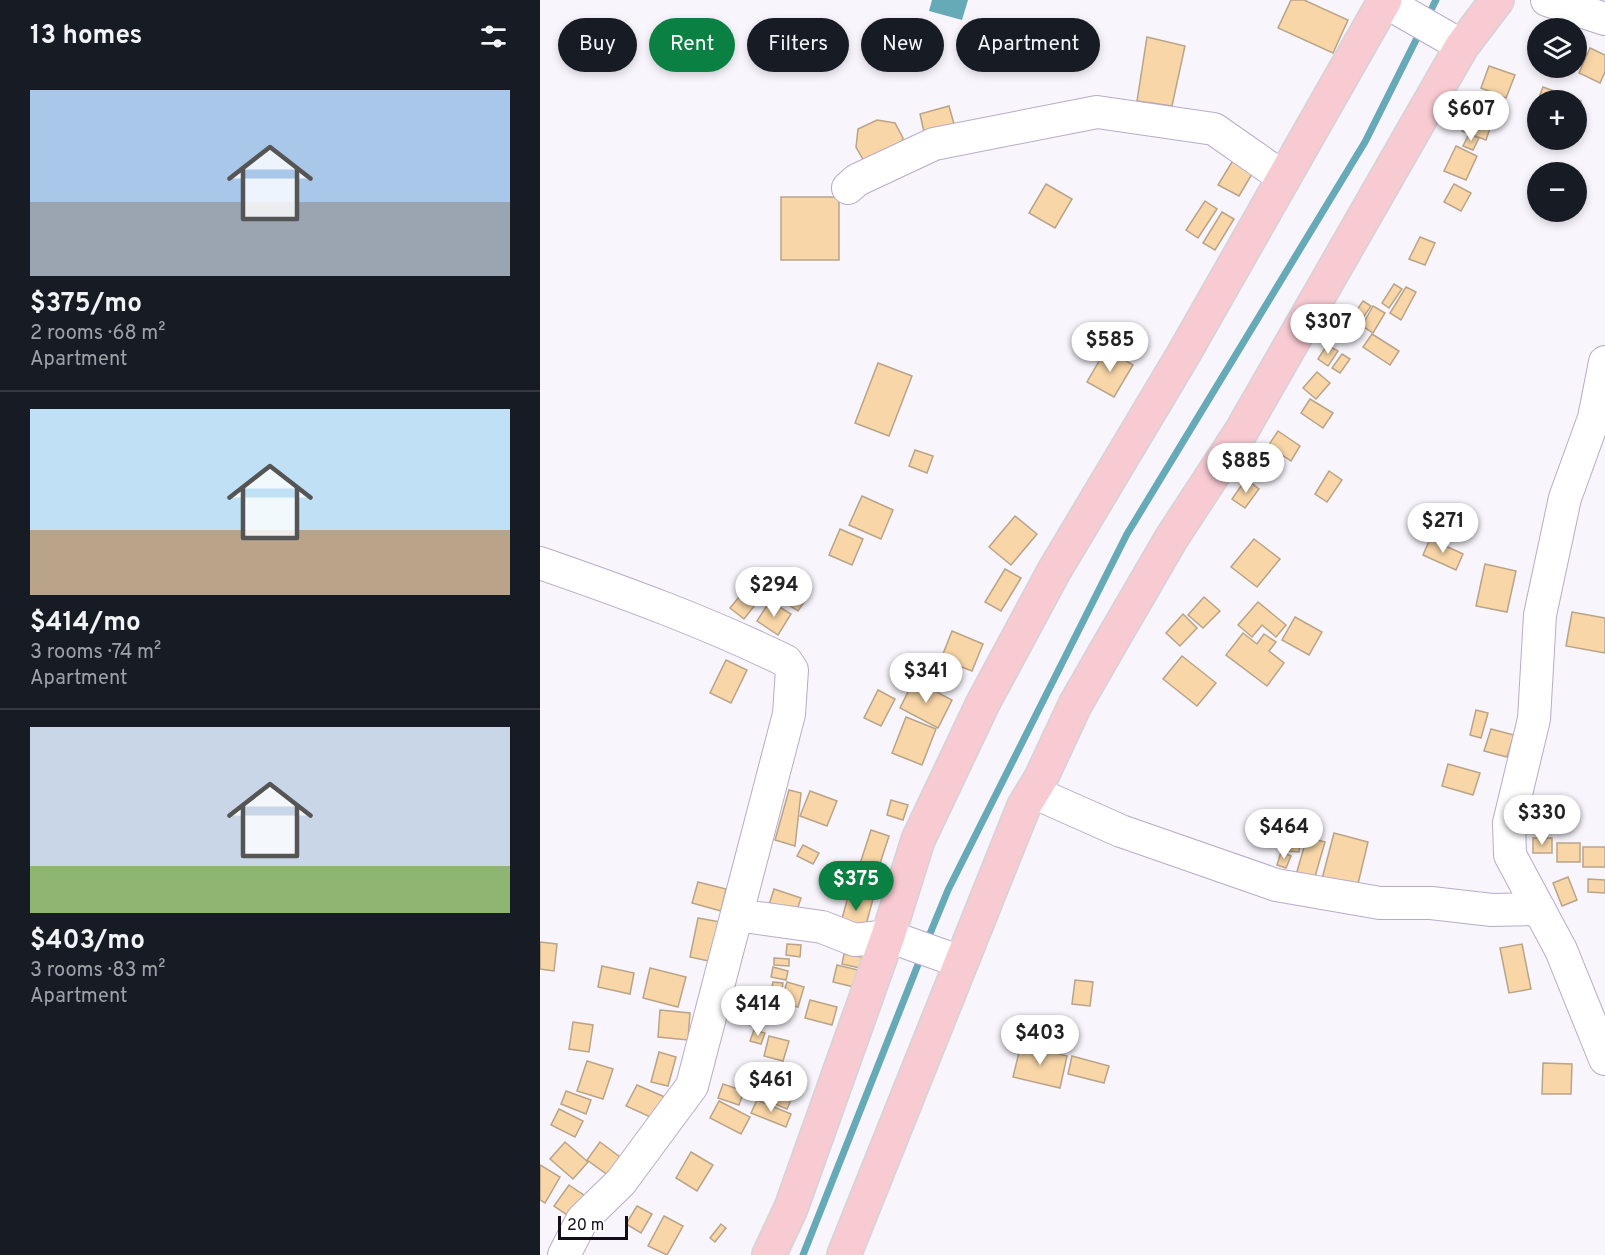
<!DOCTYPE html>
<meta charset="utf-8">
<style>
:root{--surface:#171b24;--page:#20242c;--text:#f1f3f6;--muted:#9ea1a6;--line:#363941;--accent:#0b8043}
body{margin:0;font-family:Overpass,sans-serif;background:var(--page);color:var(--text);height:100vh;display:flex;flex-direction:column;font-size:22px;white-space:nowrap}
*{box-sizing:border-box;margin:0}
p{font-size:20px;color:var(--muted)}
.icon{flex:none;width:33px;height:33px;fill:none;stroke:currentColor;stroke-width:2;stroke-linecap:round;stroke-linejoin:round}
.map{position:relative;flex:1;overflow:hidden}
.details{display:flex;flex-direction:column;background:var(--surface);width:540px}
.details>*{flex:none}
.hud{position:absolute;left:18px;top:18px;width:570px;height:54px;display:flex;gap:12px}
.controls{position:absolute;left:987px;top:18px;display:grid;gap:12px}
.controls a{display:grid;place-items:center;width:60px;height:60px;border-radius:50%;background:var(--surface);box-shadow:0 3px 9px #0003;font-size:30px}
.scale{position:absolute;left:18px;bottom:15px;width:70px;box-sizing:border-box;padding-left:6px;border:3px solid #120d18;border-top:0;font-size:16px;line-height:21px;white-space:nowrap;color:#120d18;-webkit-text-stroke:4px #fff;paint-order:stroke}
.price{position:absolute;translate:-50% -51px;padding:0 14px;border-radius:21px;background:#fff;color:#222;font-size:20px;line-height:39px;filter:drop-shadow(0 2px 3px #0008)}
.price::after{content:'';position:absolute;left:50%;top:36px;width:18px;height:14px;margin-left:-9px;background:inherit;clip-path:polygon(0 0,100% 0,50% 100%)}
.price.current{background:var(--accent);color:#fff}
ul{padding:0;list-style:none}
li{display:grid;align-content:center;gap:12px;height:318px;padding:0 30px}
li+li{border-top:2px solid var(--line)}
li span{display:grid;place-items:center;height:186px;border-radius:0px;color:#555}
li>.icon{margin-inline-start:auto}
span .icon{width:108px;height:108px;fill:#fffc;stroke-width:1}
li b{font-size:26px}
h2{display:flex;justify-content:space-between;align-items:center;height:72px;padding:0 30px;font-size:26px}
.pill{padding:0 21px;border-radius:27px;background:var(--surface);box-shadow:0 3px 9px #0003;font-size:21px;line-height:54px}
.pill.current{background:var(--accent);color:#fff}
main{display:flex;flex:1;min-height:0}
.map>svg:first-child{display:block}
.water{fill:#66a9b7}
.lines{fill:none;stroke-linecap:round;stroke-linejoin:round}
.stream{stroke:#66a9b7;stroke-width:7}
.building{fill:#f8d6a8;stroke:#b9a488;stroke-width:1.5}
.minor-casing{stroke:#b8abc9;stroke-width:34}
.major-casing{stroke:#d4d3d5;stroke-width:36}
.minor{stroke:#fff;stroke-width:32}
.major{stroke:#f8cad2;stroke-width:33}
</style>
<main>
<section class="details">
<h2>13 homes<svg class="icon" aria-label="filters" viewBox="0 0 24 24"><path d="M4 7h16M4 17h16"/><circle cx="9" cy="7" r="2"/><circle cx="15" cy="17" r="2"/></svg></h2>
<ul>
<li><span style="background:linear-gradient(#a9c7e8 60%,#9aa5b1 0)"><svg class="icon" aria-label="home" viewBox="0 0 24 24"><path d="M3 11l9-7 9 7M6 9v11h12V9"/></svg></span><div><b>$375/mo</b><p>2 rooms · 68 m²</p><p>Apartment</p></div></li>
<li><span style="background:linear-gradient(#bfe0f5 65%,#b9a48a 0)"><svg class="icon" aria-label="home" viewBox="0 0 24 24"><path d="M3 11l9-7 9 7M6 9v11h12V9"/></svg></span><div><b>$414/mo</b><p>3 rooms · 74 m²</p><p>Apartment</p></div></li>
<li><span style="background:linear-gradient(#c9d6e8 75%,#8fb573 0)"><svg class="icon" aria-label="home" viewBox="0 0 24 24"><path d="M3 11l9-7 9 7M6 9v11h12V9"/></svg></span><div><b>$403/mo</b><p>3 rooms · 83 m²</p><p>Apartment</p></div></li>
</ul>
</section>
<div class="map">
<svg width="1065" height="1255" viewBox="0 0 1065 1255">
<rect width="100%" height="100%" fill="#f8f5fc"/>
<polygon class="water" points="392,0 428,0 422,20 389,11"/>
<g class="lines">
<g class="stream">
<polyline points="888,16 896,0"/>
<polyline points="387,941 408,890 587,534 825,142 880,32"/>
<polyline points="263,1255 381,957"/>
</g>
</g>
<g class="building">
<polygon points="751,0 764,0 808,20 793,53 738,28"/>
<polygon points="607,37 645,46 632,106 597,101"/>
<polygon points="1050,48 1065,55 1065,72 1060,83 1039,73"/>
<polygon points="949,66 975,75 966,98 941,88"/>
<polygon points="1003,87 1041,101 1036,113 1036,100 998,100"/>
<polygon points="948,92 959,97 955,108 944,103"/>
<polygon points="932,105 955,114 946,140 922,131"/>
<polygon points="409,106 414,124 384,132 380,114"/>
<polygon points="337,120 355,123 363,138 355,159 325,163 316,147 318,129"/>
<polygon points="929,134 939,138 933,150 923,146"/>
<polygon points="916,146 937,156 926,180 904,171"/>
<polygon points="695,157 715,169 699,196 678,185"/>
<polygon points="506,184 532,199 515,228 489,213"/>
<polygon points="914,184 931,193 921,211 904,202"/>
<rect x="241" y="197" width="58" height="63"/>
<polygon points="665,201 677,209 658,238 646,230"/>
<polygon points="682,212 694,219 675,250 663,243"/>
<polygon points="880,237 895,243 885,265 869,259"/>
<polygon points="854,284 862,289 849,308 842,303"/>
<polygon points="866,287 876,292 861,320 850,313"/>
<polygon points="823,301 831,306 816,328 808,323"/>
<polygon points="833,306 845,313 833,333 822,326"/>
<polygon points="832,334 859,351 850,365 823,347"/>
<polygon points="787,345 798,351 788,366 778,359"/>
<polygon points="566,349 593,365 574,397 547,382"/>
<polygon points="802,354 810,359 800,373 792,368"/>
<polygon points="338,363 372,376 349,436 315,423"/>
<polygon points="777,372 790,383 776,399 763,388"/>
<polygon points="770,399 793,413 783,428 761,413"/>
<polygon points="738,431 760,446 751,461 728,446"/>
<polygon points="375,450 393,456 387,473 369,466"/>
<polygon points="789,471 802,480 787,502 775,494"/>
<polygon points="706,479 719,489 705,508 692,499"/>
<polygon points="322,496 353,510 341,539 309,525"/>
<polygon points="475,516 497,534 471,565 449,547"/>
<polygon points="300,529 323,539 312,565 289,555"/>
<polygon points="714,539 740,559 717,587 691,567"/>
<polygon points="890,539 923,554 916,570 883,555"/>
<polygon points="945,564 976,571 967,612 936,606"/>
<polygon points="228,569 268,596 258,611 217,584"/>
<polygon points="465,569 481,578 461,611 445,602"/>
<polygon points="209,585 222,596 204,619 190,608"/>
<polygon points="664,597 680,611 663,628 648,615"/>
<polygon points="230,601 251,614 238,635 217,621"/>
<polygon points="718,602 746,625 736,637 722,625 712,637 698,625"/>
<polygon points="1032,612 1065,618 1065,653 1026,646"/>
<polygon points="643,614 657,628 640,646 626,633"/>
<polygon points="755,617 782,632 769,655 742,640"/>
<polygon points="412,631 443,644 432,671 401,659"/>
<polygon points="703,633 717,644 724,634 736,642 729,651 744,663 727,686 686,655"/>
<polygon points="642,656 676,683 657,706 623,679"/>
<polygon points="186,660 207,670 191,703 170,693"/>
<polygon points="374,680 412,700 398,728 360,708"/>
<polygon points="338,690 355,699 341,726 324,718"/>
<polygon points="936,710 948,713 941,738 930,735"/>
<polygon points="366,717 396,729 382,765 352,753"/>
<polygon points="951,729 974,735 967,757 944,751"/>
<polygon points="908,764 940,773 933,795 902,786"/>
<polygon points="249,790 261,793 255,846 235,840"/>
<polygon points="270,791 297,801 287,826 260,816"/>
<polygon points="351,800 368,805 363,820 347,815"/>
<polygon points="331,830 349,836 333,885 315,879"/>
<polygon points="748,833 761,834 759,852 746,851"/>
<polygon points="794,833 828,842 817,888 782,879"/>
<polygon points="767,837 785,842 774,880 756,875"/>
<rect x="993" y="838" width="19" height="15"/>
<rect x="1017" y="843" width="23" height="19"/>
<polygon points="263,845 279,853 273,864 257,856"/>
<rect x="1043" y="847" width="22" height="20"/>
<polygon points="741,852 751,856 746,868 737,865"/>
<polygon points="1028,877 1037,900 1022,906 1013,883"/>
<polygon points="1048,879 1065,880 1065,893 1048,892"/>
<polygon points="158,882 186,889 181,911 152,903"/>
<polygon points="234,889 261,898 255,916 228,908"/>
<polygon points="309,893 333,899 324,932 300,926"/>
<polygon points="158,918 186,923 178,963 150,957"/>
<polygon points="0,942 17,944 14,971 0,969"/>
<polygon points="247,944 261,945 260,957 246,955"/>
<polygon points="982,944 991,989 969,993 960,948"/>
<polygon points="304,954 322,957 320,968 302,964"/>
<polygon points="234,958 249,959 249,966 234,965"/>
<polygon points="297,965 318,970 314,987 293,982"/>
<polygon points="62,966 94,973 90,994 58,987"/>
<polygon points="233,967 248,971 246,980 231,977"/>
<polygon points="110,968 146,977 138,1007 103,998"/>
<polygon points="535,980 553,982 550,1006 532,1004"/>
<polygon points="233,982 243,983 240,1002 223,1000 225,990 231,991"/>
<polygon points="247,982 264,987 258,1007 241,1002"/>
<polygon points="211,998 231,1007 225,1023 205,1014"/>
<polygon points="270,1000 297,1007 292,1025 265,1018"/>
<polygon points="120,1010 150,1013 148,1040 118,1037"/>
<polygon points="33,1022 53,1025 49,1052 29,1049"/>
<polygon points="214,1030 225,1033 221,1044 210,1041"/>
<polygon points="229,1036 249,1041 243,1061 224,1056"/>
<polygon points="481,1044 527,1056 520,1088 473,1077"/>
<polygon points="119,1052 136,1057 128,1086 111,1082"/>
<polygon points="532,1056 569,1066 564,1083 528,1074"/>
<polygon points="47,1061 73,1069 63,1099 37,1091"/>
<polygon points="1003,1063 1032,1064 1031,1094 1002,1094"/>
<polygon points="240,1074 259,1082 247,1109 218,1097 224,1084 234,1088"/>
<polygon points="183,1084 204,1091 199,1105 178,1098"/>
<polygon points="97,1085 127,1098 117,1120 86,1106"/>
<polygon points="26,1091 51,1100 46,1114 21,1104"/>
<polygon points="217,1100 251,1114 246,1127 211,1113"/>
<polygon points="179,1101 210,1117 201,1134 170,1118"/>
<polygon points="19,1109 43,1121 35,1137 11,1125"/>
<polygon points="25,1142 48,1162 33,1179 10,1159"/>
<polygon points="60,1142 84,1160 72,1178 47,1160"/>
<polygon points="151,1152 173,1165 157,1191 136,1178"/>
<polygon points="0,1165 20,1177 5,1203 0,1200"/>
<polygon points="29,1185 51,1200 36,1221 14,1206"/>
<polygon points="97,1206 112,1214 101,1233 86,1224"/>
<polygon points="124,1216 143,1226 127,1255 108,1246"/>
<polygon points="181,1224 186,1228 175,1242 170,1238"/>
</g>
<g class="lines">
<g class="minor-casing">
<g id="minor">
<polyline points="1007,0 1065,19"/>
<polyline points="844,1 922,46"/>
<polyline points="308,188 317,180 394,144 557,112 674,129 744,178"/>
<polyline points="1065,362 1054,418 1025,498 1000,615 994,719 969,823 970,855 1021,950 1065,1059"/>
<path d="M0,563c84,29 166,59 246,98l6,9 -3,44 -97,372 -71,96 -39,38 -18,35"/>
<polyline points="493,792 581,831 736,885 840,903 891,903 952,910 999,909"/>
<polyline points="197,915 282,927 315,940 348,936 421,962"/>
</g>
</g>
<g class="major-casing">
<g id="major">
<polyline points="229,1255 251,1208 348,936 378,840 443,703 514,571 643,355 845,0"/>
<polyline points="304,1255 484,806 501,778 535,705 574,637 631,539 702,430 922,46 957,0"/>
</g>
</g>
<use href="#minor" class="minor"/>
<use href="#major" class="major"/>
</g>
</svg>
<div class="controls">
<a><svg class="icon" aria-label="layers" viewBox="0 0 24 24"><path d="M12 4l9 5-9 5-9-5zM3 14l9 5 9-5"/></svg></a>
<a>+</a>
<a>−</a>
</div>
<div class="scale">20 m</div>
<b class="price" style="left:931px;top:142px">$607</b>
<b class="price" style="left:788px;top:355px">$307</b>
<b class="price" style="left:570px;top:373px">$585</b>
<b class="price" style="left:706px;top:494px">$885</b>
<b class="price" style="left:903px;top:554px">$271</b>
<b class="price" style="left:234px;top:618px">$294</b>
<b class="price" style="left:386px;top:704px">$341</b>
<b class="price" style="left:1002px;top:846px">$330</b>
<b class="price" style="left:744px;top:860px">$464</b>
<b class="price current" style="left:316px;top:912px">$375</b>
<b class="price" style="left:218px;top:1037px">$414</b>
<b class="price" style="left:500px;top:1066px">$403</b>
<b class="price" style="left:231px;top:1113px">$461</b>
<div class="hud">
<a class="pill">Buy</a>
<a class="pill current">Rent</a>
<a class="pill">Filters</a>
<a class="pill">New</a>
<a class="pill">Apartment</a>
</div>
</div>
</main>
